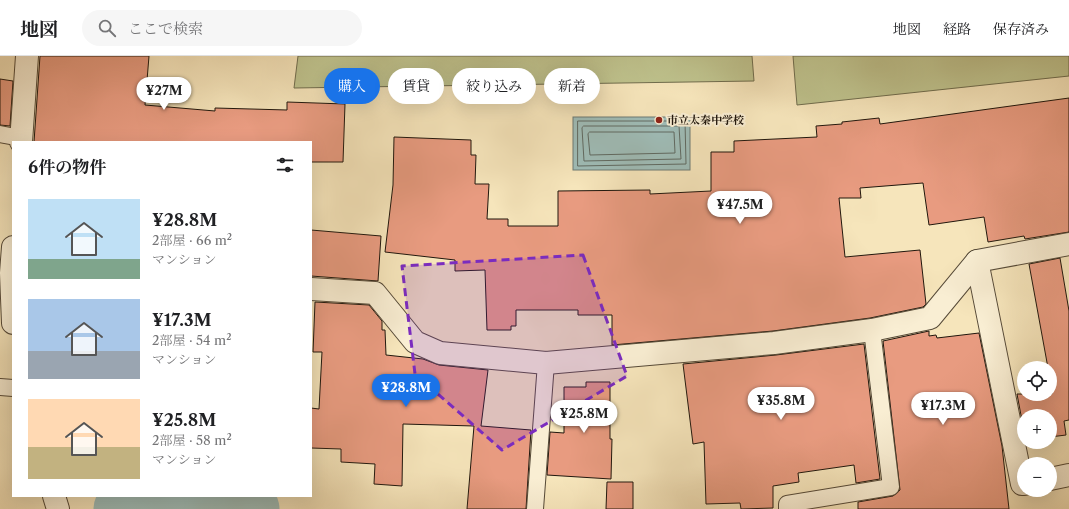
<!DOCTYPE html>
<html lang="ja">
<meta charset="utf-8">
<style>
:root{--surface:#fff;--page:#f6f6f6;--text:#202124;--muted:#757577;--line:#e0e0e0;--accent:#1a73e8}
body{margin:0;font-family:"Libre Caslon Text","Noto Serif JP",serif;background:var(--page);color:var(--text);height:100vh;display:flex;flex-direction:column;font-size:15px;white-space:nowrap}
*{box-sizing:border-box;margin:0}
p{font-size:13px;color:var(--muted)}
.icon{flex:none;width:22px;height:22px;fill:none;stroke:currentColor;stroke-width:2;stroke-linecap:round;stroke-linejoin:round}
.map{position:relative;flex:1;overflow:hidden}
.sheet{position:absolute;left:12px;top:85px;width:300px;height:356px;display:flex;flex-direction:column;background:var(--surface);border-radius:0px;box-shadow:0 4px 16px #0002}
.sheet>*{flex:none}
.hud{position:absolute;left:324px;top:12px;width:380px;height:36px;display:flex;gap:8px}
.controls{position:absolute;left:1017px;top:305px;display:grid;gap:8px}
.controls a{display:grid;place-items:center;width:40px;height:40px;border-radius:50%;background:var(--surface);box-shadow:0 4px 16px #0002;font-size:20px}
.price{position:absolute;translate:-50% -34px;padding:0 9px;border-radius:14px;background:#fff;color:#222;font-size:13px;line-height:26px;filter:drop-shadow(0 1px 2px #0008)}
.price::after{content:'';position:absolute;left:50%;top:24px;width:12px;height:9px;margin-left:-6px;background:inherit;clip-path:polygon(0 0,100% 0,50% 100%)}
.price.on{background:var(--accent);color:#fff}
ul{padding:0;list-style:none}
li{display:flex;align-items:center;gap:12px;height:100px;padding:0 16px}
li span{display:grid;place-items:center;flex:none;width:112px;height:80px;border-radius:0px;color:#555}
li>.icon{margin-inline-start:auto}
span .icon{width:48px;height:48px;fill:#fffc;stroke-width:1}
li b{font-size:17px}
h2{display:flex;justify-content:space-between;align-items:center;height:48px;padding:0 16px;font-size:17px}
.tag{padding:0 14px;border-radius:18px;background:var(--surface);box-shadow:0 4px 16px #0002;font-size:14px;line-height:36px}
.tag.on{background:var(--accent);color:#fff}
header{display:flex;align-items:center;gap:24px;box-sizing:border-box;height:56px;padding:0 20px;background:var(--surface);border-bottom:1px solid var(--line)}
header strong{font-size:19px}
nav{display:flex;gap:22px;margin-inline-start:auto;font-size:14px}
.search{width:280px;height:36px;background:var(--page);display:flex;align-items:center;gap:10px;box-sizing:border-box;padding:0 14px;border-radius:22px;color:var(--muted);font-size:15px}
.map>svg:first-child{display:block}
.green{fill:#bfc38e;stroke:#706d4e}
.water{fill:#9fbdb8;stroke:#6c7b74}
.lines{fill:none;stroke-linecap:round;stroke-linejoin:round}
.shore{stroke:#606a62;stroke-width:1}
.river{stroke:#9fbdb8;stroke-width:57}
.building{fill:#e89b80;stroke:#20170d}
.service-casing{stroke:#564a38;stroke-width:18}
.minor-casing{stroke:#564a38;stroke-width:24}
.service{stroke:#f9eed3;stroke-width:16}
.minor{stroke:#f9eed3;stroke-width:22}
.marked{fill:#7b2cbf;fill-opacity:0.2;stroke:#7b2cbf;stroke-width:3;stroke-dasharray:8 5;stroke-linejoin:round}
.poi-dot{fill:#8f2418;stroke:#f9eed3;stroke-width:1.5}
.labels{text-anchor:middle;stroke-width:4;stroke-linejoin:round;paint-order:stroke}
.poi-label{font-size:11px;font-weight:bold;fill:#20170d;stroke:#f9eed3;text-anchor:start}
</style>
<header>
<strong>地図</strong>
<div class="search"><svg class="icon" aria-label="search" viewBox="0 0 24 24"><circle cx="10" cy="10" r="6"/><path d="M15 15l6 6"/></svg>ここで検索</div>
<nav><a>地図</a><a>経路</a><a>保存済み</a></nav>
</header>
<div class="map">
<svg width="1069" height="453" viewBox="0 0 1069 453">
<rect width="100%" height="100%" fill="#f6e5bb"/>
<filter id="stains"><feTurbulence type="fractalNoise" baseFrequency=".005" numOctaves="4"/><feColorMatrix values="0 0 0 0 .2 0 0 0 0 .09 0 0 0 0 .02 0 0 0 .5 -.17"/></filter>
<radialGradient id="worn" r=".72"><stop offset=".6" stop-color="#630" stop-opacity="0"/><stop offset="1" stop-color="#630" stop-opacity=".3"/></radialGradient>
<g class="green">
<polygon points="298,0 752,0 754,25 294,32"/>
<polygon points="793,0 1069,0 1069,20 797,49"/>
</g>
<rect class="water" x="573" y="61" width="117" height="53"/>
<g class="lines">
<g class="shore">
<polygon points="578,65 685,65 686,108 578,110"/>
<polygon points="584,70 679,70 681,103 584,105 582,72"/>
<polygon points="590,76 674,76 675,97 590,99 588,78"/>
</g>
<path class="river" d="M122,453c25,-9 101,-5 129,0"/>
</g>
<g class="building">
<polygon points="40,0 149,0 145,49 215,55 215,52 287,54 287,46 345,48 343,106 311,106 311,86 34,86"/>
<polygon points="0,23 13,25 10,70 0,69"/>
<polygon points="1069,42 1069,176 1025,183 1024,180 988,186 984,161 929,169 923,127 860,132 861,142 839,142 845,201 920,194 926,248 923,251 870,262 773,275 612,289 612,259 578,259 578,254 516,254 516,270 511,270 511,274 487,274 485,214 455,215 455,204 385,196 393,129 394,81 471,84 471,99 476,99 475,128 489,128 487,163 508,163 508,170 558,170 558,135 650,134 650,138 711,135 711,96 734,96 734,85 817,81 816,70 842,68 842,66 879,62 880,68"/>
<polygon points="311,174 381,180 378,225 311,220"/>
<polygon points="1060,202 1069,255 1069,364 1064,365 1066,379 1050,381 1050,360 1024,360 1024,375 1017,338 1052,338 1050,312 1048,312 1029,208"/>
<polygon points="315,246 369,249 382,265 382,274 385,274 386,299 423,303 439,309 488,314 481,370 531,374 526,453 467,453 474,370 403,368 402,430 374,428 375,408 341,406 341,393 311,392 311,352 319,353 322,296 313,296"/>
<polygon points="929,275 929,280 936,279 937,282 979,277 1002,390 1009,453 858,453 858,446 893,440 900,434 883,285"/>
<polygon points="864,288 880,423 856,427 854,409 798,417 799,426 773,430 773,452 741,453 740,447 706,448 704,386 693,388 683,308 776,299"/>
<polygon points="586,326 610,326 610,383 612,383 611,423 547,419 550,376 564,377 564,331 586,331"/>
<polygon points="607,426 633,426 633,453 606,453"/>
</g>
<g class="lines">
<g class="service-casing">
<g id="service">
<polyline points="0,78 21,82"/>
<polyline points="0,331 13,332"/>
<polyline points="535,453 546,307"/>
<polyline points="787,453 787,448 891,431 872,274"/>
</g>
</g>
<g class="minor-casing">
<g id="minor">
<polyline points="21,86 27,0"/>
<polyline points="13,191 11,217 13,267"/>
<polyline points="977,205 1022,428 1024,428"/>
<polyline points="311,233 375,237 415,286 440,297 546,307 774,287 872,274 930,262 977,205 1069,188"/>
<polyline points="1050,423 1069,419"/>
<polyline points="54,440 58,453"/>
</g>
</g>
<use href="#service" class="service"/>
<use href="#minor" class="minor"/>
</g>
<path class="marked" d="M583,199l44,121 -125,74 -87,-76 -13,-108z"/>
<circle class="poi-dot" cx="659" cy="64" r="4"/>
<g class="labels">
<g class="poi-label">
<text x="667" y="68">市立太秦中学校</text>
</g>
</g>
<rect width="100%" height="100%" filter="url(#stains)"/>
<rect width="100%" height="100%" fill="url(#worn)"/>
</svg>
<div class="controls">
<a><svg class="icon" aria-label="locate" viewBox="0 0 24 24"><circle cx="12" cy="12" r="6"/><path d="M12 2v4M12 18v4M2 12h4M18 12h4"/></svg></a>
<a>+</a>
<a>−</a>
</div>
<b class="price" style="left:164px;top:55px">¥27M</b>
<b class="price" style="left:740px;top:169px">¥47.5M</b>
<b class="price on" style="left:406px;top:352px">¥28.8M</b>
<b class="price" style="left:781px;top:365px">¥35.8M</b>
<b class="price" style="left:943px;top:370px">¥17.3M</b>
<b class="price" style="left:584px;top:378px">¥25.8M</b>
<div class="hud">
<a class="tag on">購入</a>
<a class="tag">賃貸</a>
<a class="tag">絞り込み</a>
<a class="tag">新着</a>
</div>
<section class="sheet">
<h2>6件の物件<svg class="icon" aria-label="filters" viewBox="0 0 24 24"><path d="M4 7h16M4 17h16"/><circle cx="9" cy="7" r="2"/><circle cx="15" cy="17" r="2"/></svg></h2>
<ul>
<li><span style="background:linear-gradient(#bfe0f5 75%,#7fa58c 0)"><svg class="icon" aria-label="home" viewBox="0 0 24 24"><path d="M3 11l9-7 9 7M6 9v11h12V9"/></svg></span><div><b>¥28.8M</b><p>2部屋 · 66 m²</p><p>マンション</p></div></li>
<li><span style="background:linear-gradient(#a9c7e8 65%,#9aa5b1 0)"><svg class="icon" aria-label="home" viewBox="0 0 24 24"><path d="M3 11l9-7 9 7M6 9v11h12V9"/></svg></span><div><b>¥17.3M</b><p>2部屋 · 54 m²</p><p>マンション</p></div></li>
<li><span style="background:linear-gradient(#ffd9b3 60%,#c2b280 0)"><svg class="icon" aria-label="home" viewBox="0 0 24 24"><path d="M3 11l9-7 9 7M6 9v11h12V9"/></svg></span><div><b>¥25.8M</b><p>2部屋 · 58 m²</p><p>マンション</p></div></li>
</ul>
</section>
</div>
